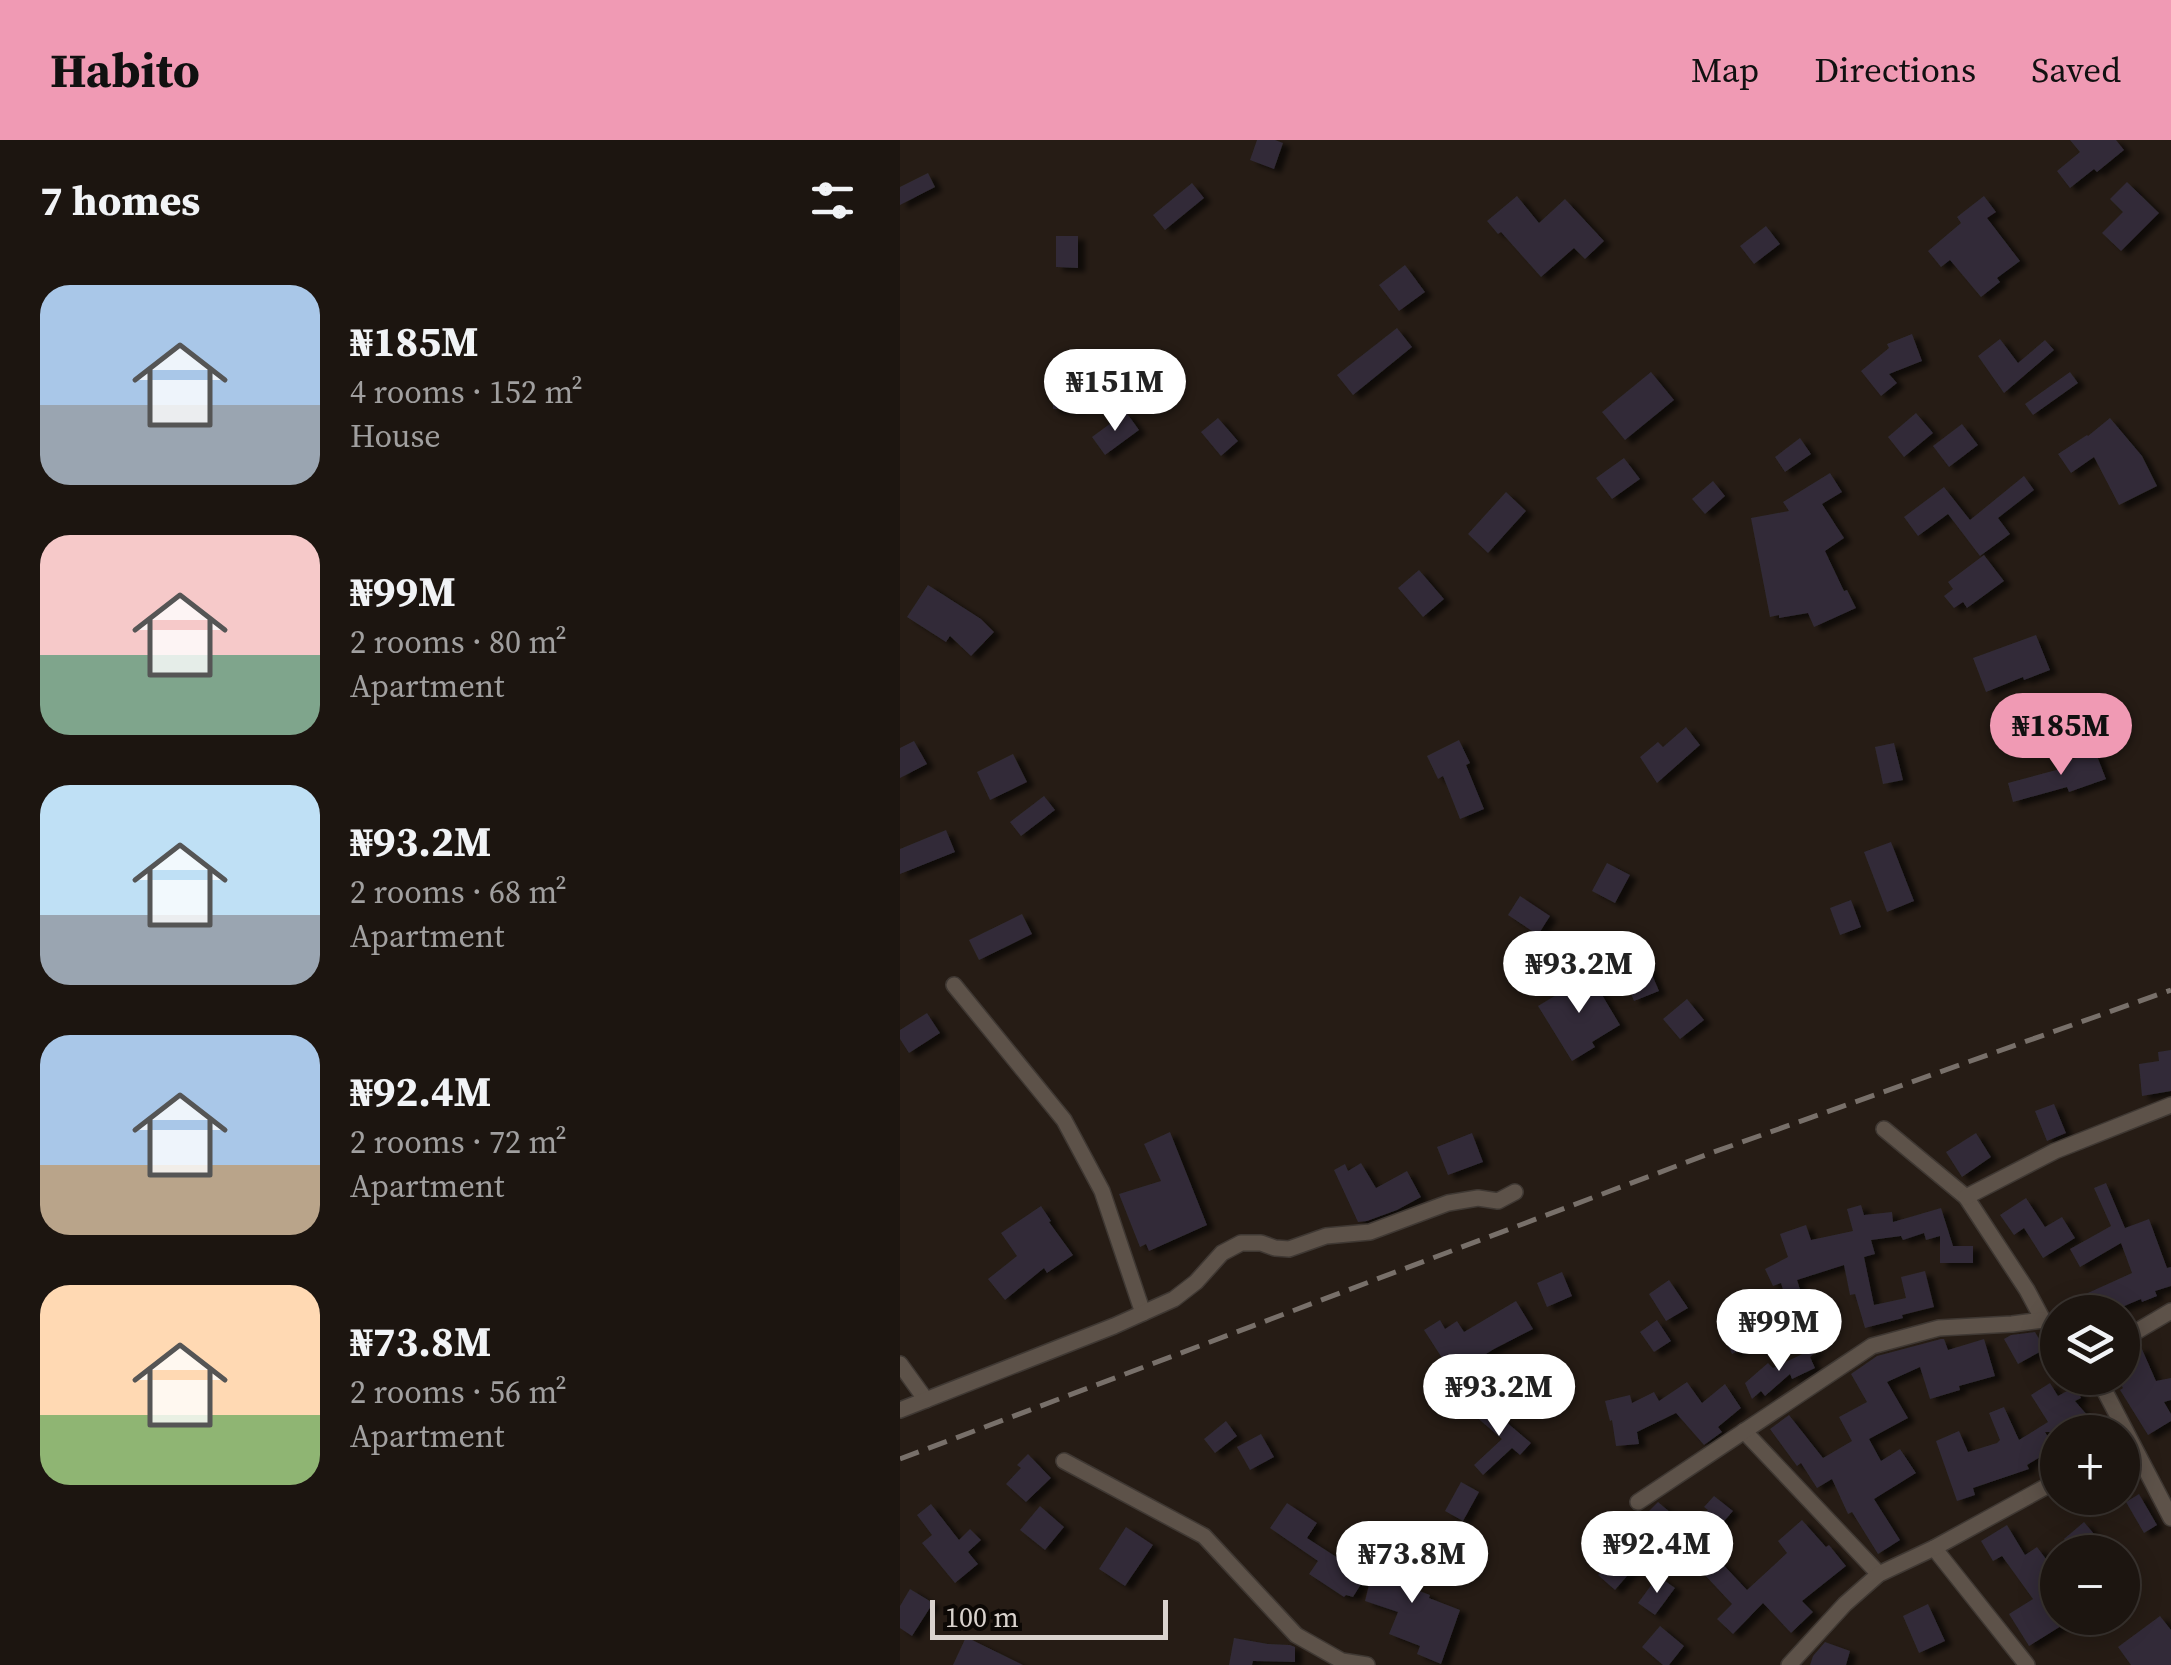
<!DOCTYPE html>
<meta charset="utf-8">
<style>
:root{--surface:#1c1510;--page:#29221e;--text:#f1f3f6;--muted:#a09f9f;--line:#3a3430;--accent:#f09ab4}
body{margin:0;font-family:"Source Serif 4",serif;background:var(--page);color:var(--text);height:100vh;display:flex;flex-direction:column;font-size:38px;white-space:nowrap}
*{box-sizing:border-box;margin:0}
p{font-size:32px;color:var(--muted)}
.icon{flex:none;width:55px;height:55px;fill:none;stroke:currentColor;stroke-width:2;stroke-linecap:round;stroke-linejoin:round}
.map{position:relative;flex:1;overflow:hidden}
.sheet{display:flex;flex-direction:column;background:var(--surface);width:900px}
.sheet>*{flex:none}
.fabs{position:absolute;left:1140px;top:1155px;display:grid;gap:20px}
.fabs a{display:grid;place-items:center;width:100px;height:100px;border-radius:50%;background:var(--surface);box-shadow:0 5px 25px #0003,0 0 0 2px var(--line);font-size:50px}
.scale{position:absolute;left:30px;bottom:25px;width:238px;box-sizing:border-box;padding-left:10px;border:5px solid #d9d2cd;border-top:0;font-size:28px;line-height:35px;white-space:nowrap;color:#d9d2cd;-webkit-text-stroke:8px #0c0805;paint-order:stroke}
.price{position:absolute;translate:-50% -85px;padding:0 22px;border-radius:35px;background:#fff;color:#222;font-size:32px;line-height:65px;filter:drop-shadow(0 2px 5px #0008)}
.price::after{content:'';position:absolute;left:50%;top:60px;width:30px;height:22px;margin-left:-15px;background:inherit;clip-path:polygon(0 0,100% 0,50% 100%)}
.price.current{background:var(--accent);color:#111}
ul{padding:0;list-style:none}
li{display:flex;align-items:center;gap:30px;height:250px;padding:0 40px}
li span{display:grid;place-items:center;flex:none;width:280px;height:200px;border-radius:30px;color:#555}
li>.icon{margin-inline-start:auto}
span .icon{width:120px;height:120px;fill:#fffc;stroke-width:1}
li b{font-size:42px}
h2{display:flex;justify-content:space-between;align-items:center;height:120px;padding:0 40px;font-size:42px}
header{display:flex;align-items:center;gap:60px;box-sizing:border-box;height:140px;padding:0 50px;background:var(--accent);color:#111}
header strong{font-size:48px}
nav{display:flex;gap:55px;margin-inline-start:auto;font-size:35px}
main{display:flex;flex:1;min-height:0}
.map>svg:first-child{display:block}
.building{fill:#312c37;filter:url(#shadow)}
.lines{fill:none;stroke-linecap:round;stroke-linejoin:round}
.street-casing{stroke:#3f3833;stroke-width:18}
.street{stroke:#5d5249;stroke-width:15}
.rail{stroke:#78706a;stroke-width:5;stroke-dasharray:20 10;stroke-linecap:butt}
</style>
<header>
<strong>Habito</strong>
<nav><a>Map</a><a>Directions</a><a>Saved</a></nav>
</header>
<main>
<section class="sheet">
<h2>7 homes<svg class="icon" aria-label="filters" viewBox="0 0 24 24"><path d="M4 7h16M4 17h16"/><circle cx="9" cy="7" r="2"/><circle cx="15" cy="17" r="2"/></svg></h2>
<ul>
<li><span style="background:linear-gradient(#a9c7e8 60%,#9aa5b1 0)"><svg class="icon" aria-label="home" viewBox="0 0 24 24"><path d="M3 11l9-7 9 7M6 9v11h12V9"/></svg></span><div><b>₦185M</b><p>4 rooms · 152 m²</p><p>House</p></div></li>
<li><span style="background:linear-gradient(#f6c9c9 60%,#7fa58c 0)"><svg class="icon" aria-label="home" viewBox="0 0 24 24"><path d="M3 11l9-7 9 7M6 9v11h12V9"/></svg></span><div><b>₦99M</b><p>2 rooms · 80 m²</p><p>Apartment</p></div></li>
<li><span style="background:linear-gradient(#bfe0f5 65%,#9aa5b1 0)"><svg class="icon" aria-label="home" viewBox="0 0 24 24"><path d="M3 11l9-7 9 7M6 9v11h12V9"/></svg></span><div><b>₦93.2M</b><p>2 rooms · 68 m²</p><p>Apartment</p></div></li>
<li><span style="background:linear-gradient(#a9c7e8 65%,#b9a48a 0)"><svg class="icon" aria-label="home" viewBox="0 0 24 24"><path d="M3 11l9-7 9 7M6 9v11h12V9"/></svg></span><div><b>₦92.4M</b><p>2 rooms · 72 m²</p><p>Apartment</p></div></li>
<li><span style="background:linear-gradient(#ffd9b3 65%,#8fb573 0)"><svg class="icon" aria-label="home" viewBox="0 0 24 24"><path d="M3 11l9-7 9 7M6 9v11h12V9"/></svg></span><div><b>₦73.8M</b><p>2 rooms · 56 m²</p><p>Apartment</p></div></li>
</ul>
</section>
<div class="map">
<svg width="1271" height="1525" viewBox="0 0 1271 1525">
<defs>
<filter id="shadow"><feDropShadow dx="7" dy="4" stdDeviation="2.5" flood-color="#0009"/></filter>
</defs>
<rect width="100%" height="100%" fill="#261c15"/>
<g class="building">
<polygon points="357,0 375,0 383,3 374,29 350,20"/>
<polygon points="1170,0 1216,0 1224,10 1197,32 1194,29 1170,48 1157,31 1180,12"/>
<polygon points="28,33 35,47 0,65 0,47"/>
<polygon points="1227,42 1259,73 1221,111 1202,93 1223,72 1210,59"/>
<polygon points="292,43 304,58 265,90 253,75"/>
<polygon points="617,56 639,83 665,59 704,101 685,119 674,108 641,137 601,92 598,94 587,81"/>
<polygon points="1084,56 1096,72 1087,78 1120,121 1097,138 1100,142 1081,157 1050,120 1041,127 1028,111 1061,83 1057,77"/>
<polygon points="866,86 880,104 854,124 840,106"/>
<polygon points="156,96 178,96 178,128 156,127"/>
<polygon points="505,125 525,152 499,171 479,145"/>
<polygon points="497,188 512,207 453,255 437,235"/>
<polygon points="1012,194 1022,221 989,234 997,243 981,256 961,231 989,208 987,204"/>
<polygon points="1100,199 1118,223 1145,200 1154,210 1104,253 1078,216"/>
<polygon points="751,232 774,260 725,300 702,272"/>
<polygon points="1170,232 1178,243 1133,275 1125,264"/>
<polygon points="152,236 178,236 179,269 153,269"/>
<polygon points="226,272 239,290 205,315 192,297"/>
<polygon points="1016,273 1033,293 1004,317 988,297"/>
<polygon points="318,278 338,301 321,316 301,292"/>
<polygon points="1210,278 1242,316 1257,346 1219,365 1194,317 1171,333 1158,314 1187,295 1188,296"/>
<polygon points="1062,284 1078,305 1049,327 1033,306"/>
<polygon points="900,298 911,314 885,332 875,317"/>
<polygon points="724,318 740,339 712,359 696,338"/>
<polygon points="930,333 942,352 922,364 944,398 925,411 944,451 947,450 956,468 914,487 908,473 879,478 879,475 870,477 851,378 889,371 883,362"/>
<polygon points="1124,336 1134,350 1098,378 1110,394 1080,416 1048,374 1018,396 1004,377 1044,347 1070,380"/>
<polygon points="813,341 825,356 805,374 792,359"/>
<polygon points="606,352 626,371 588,413 568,394"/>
<polygon points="1084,415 1104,441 1067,468 1063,462 1054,468 1044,456 1053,449 1048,442"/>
<polygon points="519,430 544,459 523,477 498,448"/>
<polygon points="28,445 81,479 94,492 71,516 50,496 46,502 7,477"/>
<polygon points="1136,495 1150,530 1124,540 1123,537 1086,552 1073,518"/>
<polygon points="786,587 800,605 757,643 740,617 758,602 763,607"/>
<polygon points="559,600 570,623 566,625 584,669 560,679 543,636 538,639 527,616"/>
<polygon points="14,601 27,624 0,638 0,608"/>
<polygon points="994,603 1003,640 983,644 975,607"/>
<polygon points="1195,611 1206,639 1169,652 1167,647 1113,662 1108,643 1160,629 1159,624"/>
<polygon points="113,614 127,642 90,660 77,632"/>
<polygon points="144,656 155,670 121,696 110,682"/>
<polygon points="46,690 55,712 0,734 0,709"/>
<polygon points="991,702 1014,761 987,772 964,712"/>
<polygon points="707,723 730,735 715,763 692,751"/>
<polygon points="620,756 650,776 638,795 608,775"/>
<polygon points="951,760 961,787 940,795 930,768"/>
<polygon points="122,774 132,794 79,820 69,800"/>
<polygon points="744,816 759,851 734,861 720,826"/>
<polygon points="682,833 687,840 692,838 720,885 692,902 695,907 672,921 638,866 668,848 665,842"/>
<polygon points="787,859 804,880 780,899 763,879"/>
<polygon points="27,873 40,893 9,913 0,899 0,890"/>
<polygon points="1271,910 1271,951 1242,956 1239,924 1259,921 1258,912"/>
<polygon points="1154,964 1166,993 1147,1001 1135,971"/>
<polygon points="270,992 307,1085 249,1111 246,1104 240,1107 219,1054 261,1041 244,1004"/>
<polygon points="572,993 583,1022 548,1035 537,1007"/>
<polygon points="1076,993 1091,1017 1062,1037 1046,1012"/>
<polygon points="461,1023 476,1048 507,1031 521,1057 497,1070 467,1081 458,1082 434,1030 445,1024 448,1031"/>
<polygon points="1206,1043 1225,1088 1249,1079 1267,1128 1271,1127 1271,1146 1255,1151 1257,1156 1242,1162 1241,1159 1210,1172 1173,1172 1168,1162 1232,1133 1221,1103 1180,1127 1170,1109 1211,1086 1194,1048"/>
<polygon points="1126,1058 1145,1087 1162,1077 1175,1098 1143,1118 1124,1088 1114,1095 1100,1075"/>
<polygon points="961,1065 964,1075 992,1072 993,1082 1041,1068 1053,1106 1073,1106 1073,1123 1040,1123 1040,1096 1026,1100 1024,1093 1003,1100 1001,1096 971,1100 975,1114 964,1117 974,1165 1006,1158 1001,1137 1025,1131 1034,1167 1002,1175 1003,1178 965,1188 955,1154 950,1155 944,1125 897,1140 906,1168 930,1161 933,1169 894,1186 881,1143 873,1146 865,1129 888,1117 880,1094 906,1085 911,1100 953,1091 947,1069"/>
<polygon points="141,1066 151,1081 149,1082 173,1115 147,1133 144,1128 105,1160 88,1139 117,1116 101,1093"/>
<polygon points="662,1132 672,1156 647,1167 637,1143"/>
<polygon points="769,1140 788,1168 766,1181 749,1154"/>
<polygon points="616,1161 633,1189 594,1209 568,1225 570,1228 555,1238 524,1190 540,1180 545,1189 557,1181 564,1192"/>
<polygon points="757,1180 771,1201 754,1212 740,1192"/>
<polygon points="843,1180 853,1203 832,1214 821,1189"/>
<polygon points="1135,1192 1145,1209 1118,1224 1104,1199 1111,1195"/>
<polygon points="1041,1199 1044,1199 1048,1210 1084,1199 1095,1236 1059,1246 1060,1250 1030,1259 1020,1227 987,1242 1008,1278 969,1299 981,1321 1000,1309 1016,1333 974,1359 1000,1400 978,1414 952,1372 948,1374 932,1339 917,1348 901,1323 897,1326 870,1289 889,1275 923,1318 952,1301 939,1277 967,1262 951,1234 977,1216"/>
<polygon points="1241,1207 1256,1241 1271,1238 1271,1260 1264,1262 1271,1274 1271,1281 1248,1295 1220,1250 1223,1248 1218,1238 1222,1238 1222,1215"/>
<polygon points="915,1208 917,1211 910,1217 915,1228 892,1239 890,1234 865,1256 861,1251 852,1259 845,1243 868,1223 873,1228"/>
<polygon points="787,1242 802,1263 825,1244 841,1268 818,1287 822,1292 804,1305 776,1273 737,1292 739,1304 716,1306 712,1280 710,1281 705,1261 730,1255 732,1263 754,1252 759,1261"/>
<polygon points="1150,1243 1158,1256 1176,1246 1181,1258 1175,1261 1202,1292 1145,1292 1155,1308 1127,1325 1129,1329 1073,1348 1075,1355 1057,1361 1036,1301 1059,1291 1068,1312 1097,1303 1100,1300 1089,1273 1104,1267 1119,1300 1148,1282 1131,1255"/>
<polygon points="584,1263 631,1303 620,1315 612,1308 583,1335 574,1325 602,1299 574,1275"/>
<polygon points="326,1281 337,1296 315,1313 304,1299"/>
<polygon points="361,1294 374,1317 350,1330 337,1307"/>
<polygon points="128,1314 151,1338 126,1362 106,1344 121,1328 117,1325"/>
<polygon points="561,1342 579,1352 563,1381 545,1371"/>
<polygon points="1239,1354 1257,1385 1244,1393 1226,1362"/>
<polygon points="814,1356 833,1371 804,1404 847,1450 887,1413 878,1401 902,1380 926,1407 929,1405 946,1426 902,1461 913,1472 891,1493 863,1463 833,1494 817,1479 832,1464 789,1418 778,1410 808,1370 804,1367"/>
<polygon points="758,1362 777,1378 763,1394 759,1390 753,1396 737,1383"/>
<polygon points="387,1363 417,1383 407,1398 466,1436 453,1457 446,1455 444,1457 409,1434 418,1421 370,1388"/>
<polygon points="31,1364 59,1400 70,1389 81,1400 68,1412 78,1424 55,1443 22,1403 32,1395 17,1375"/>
<polygon points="140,1366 164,1387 145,1410 120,1390"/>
<polygon points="1184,1382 1205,1407 1198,1412 1174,1412 1164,1399"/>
<polygon points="1107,1385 1125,1415 1137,1407 1158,1435 1158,1478 1174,1478 1129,1506 1109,1474 1133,1459 1102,1416 1093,1421 1081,1401"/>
<polygon points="226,1387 253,1405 225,1446 199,1429"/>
<polygon points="495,1400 519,1411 504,1445 530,1455 529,1458 560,1470 541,1524 517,1514 520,1506 489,1494 498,1472 465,1461 471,1437 478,1439"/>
<polygon points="716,1414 733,1429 715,1450 698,1435"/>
<polygon points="758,1436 775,1448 755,1475 738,1463"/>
<polygon points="10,1449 33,1463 12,1496 0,1488 0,1466"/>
<polygon points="1028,1464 1045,1501 1019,1513 1003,1476"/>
<polygon points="1260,1476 1271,1490 1271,1525 1231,1525 1218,1507"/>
<polygon points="760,1486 784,1506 769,1525 763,1525 742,1507"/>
<polygon points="66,1497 123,1525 53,1525"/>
<polygon points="334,1498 368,1504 390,1505 395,1507 395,1522 353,1521 352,1525 329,1525"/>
<polygon points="925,1502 950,1511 946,1525 910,1525 913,1516"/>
</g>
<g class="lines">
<g class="street-casing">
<g id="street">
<polyline points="54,845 164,980 202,1051 243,1173"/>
<polyline points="984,989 1066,1057 1127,1150 1143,1180"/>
<polyline points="1066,1057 1155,1011 1271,965"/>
<polyline points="1222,1200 1271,1171"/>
<polyline points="0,1224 26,1260"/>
<polyline points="1198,1238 1271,1378"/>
<polyline points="0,1270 214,1186 274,1159 296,1142 322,1113 341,1103 361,1103 375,1108 389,1109 426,1096 470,1092 548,1063 578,1058 598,1061 615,1052"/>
<polyline points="844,1291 979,1434"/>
<polyline points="164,1321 304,1396 396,1495 442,1521 467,1525"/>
<polyline points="738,1362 972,1206 1039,1188 1112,1184 1143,1180 1158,1192"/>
<polyline points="1034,1408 1127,1525"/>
<polyline points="889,1525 945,1464 979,1434 1034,1408 1158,1340"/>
</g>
</g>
<use href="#street" class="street"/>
<polyline class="rail" points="0,1319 811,1013 1271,850"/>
</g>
</svg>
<div class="fabs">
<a><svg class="icon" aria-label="layers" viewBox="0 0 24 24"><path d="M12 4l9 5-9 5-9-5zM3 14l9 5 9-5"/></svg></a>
<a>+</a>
<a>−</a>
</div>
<div class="scale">100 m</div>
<b class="price" style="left:215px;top:294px">₦151M</b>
<b class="price current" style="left:1161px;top:638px">₦185M</b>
<b class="price" style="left:679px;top:876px">₦93.2M</b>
<b class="price" style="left:879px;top:1234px">₦99M</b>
<b class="price" style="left:599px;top:1299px">₦93.2M</b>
<b class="price" style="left:757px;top:1456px">₦92.4M</b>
<b class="price" style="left:512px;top:1466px">₦73.8M</b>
</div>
</main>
